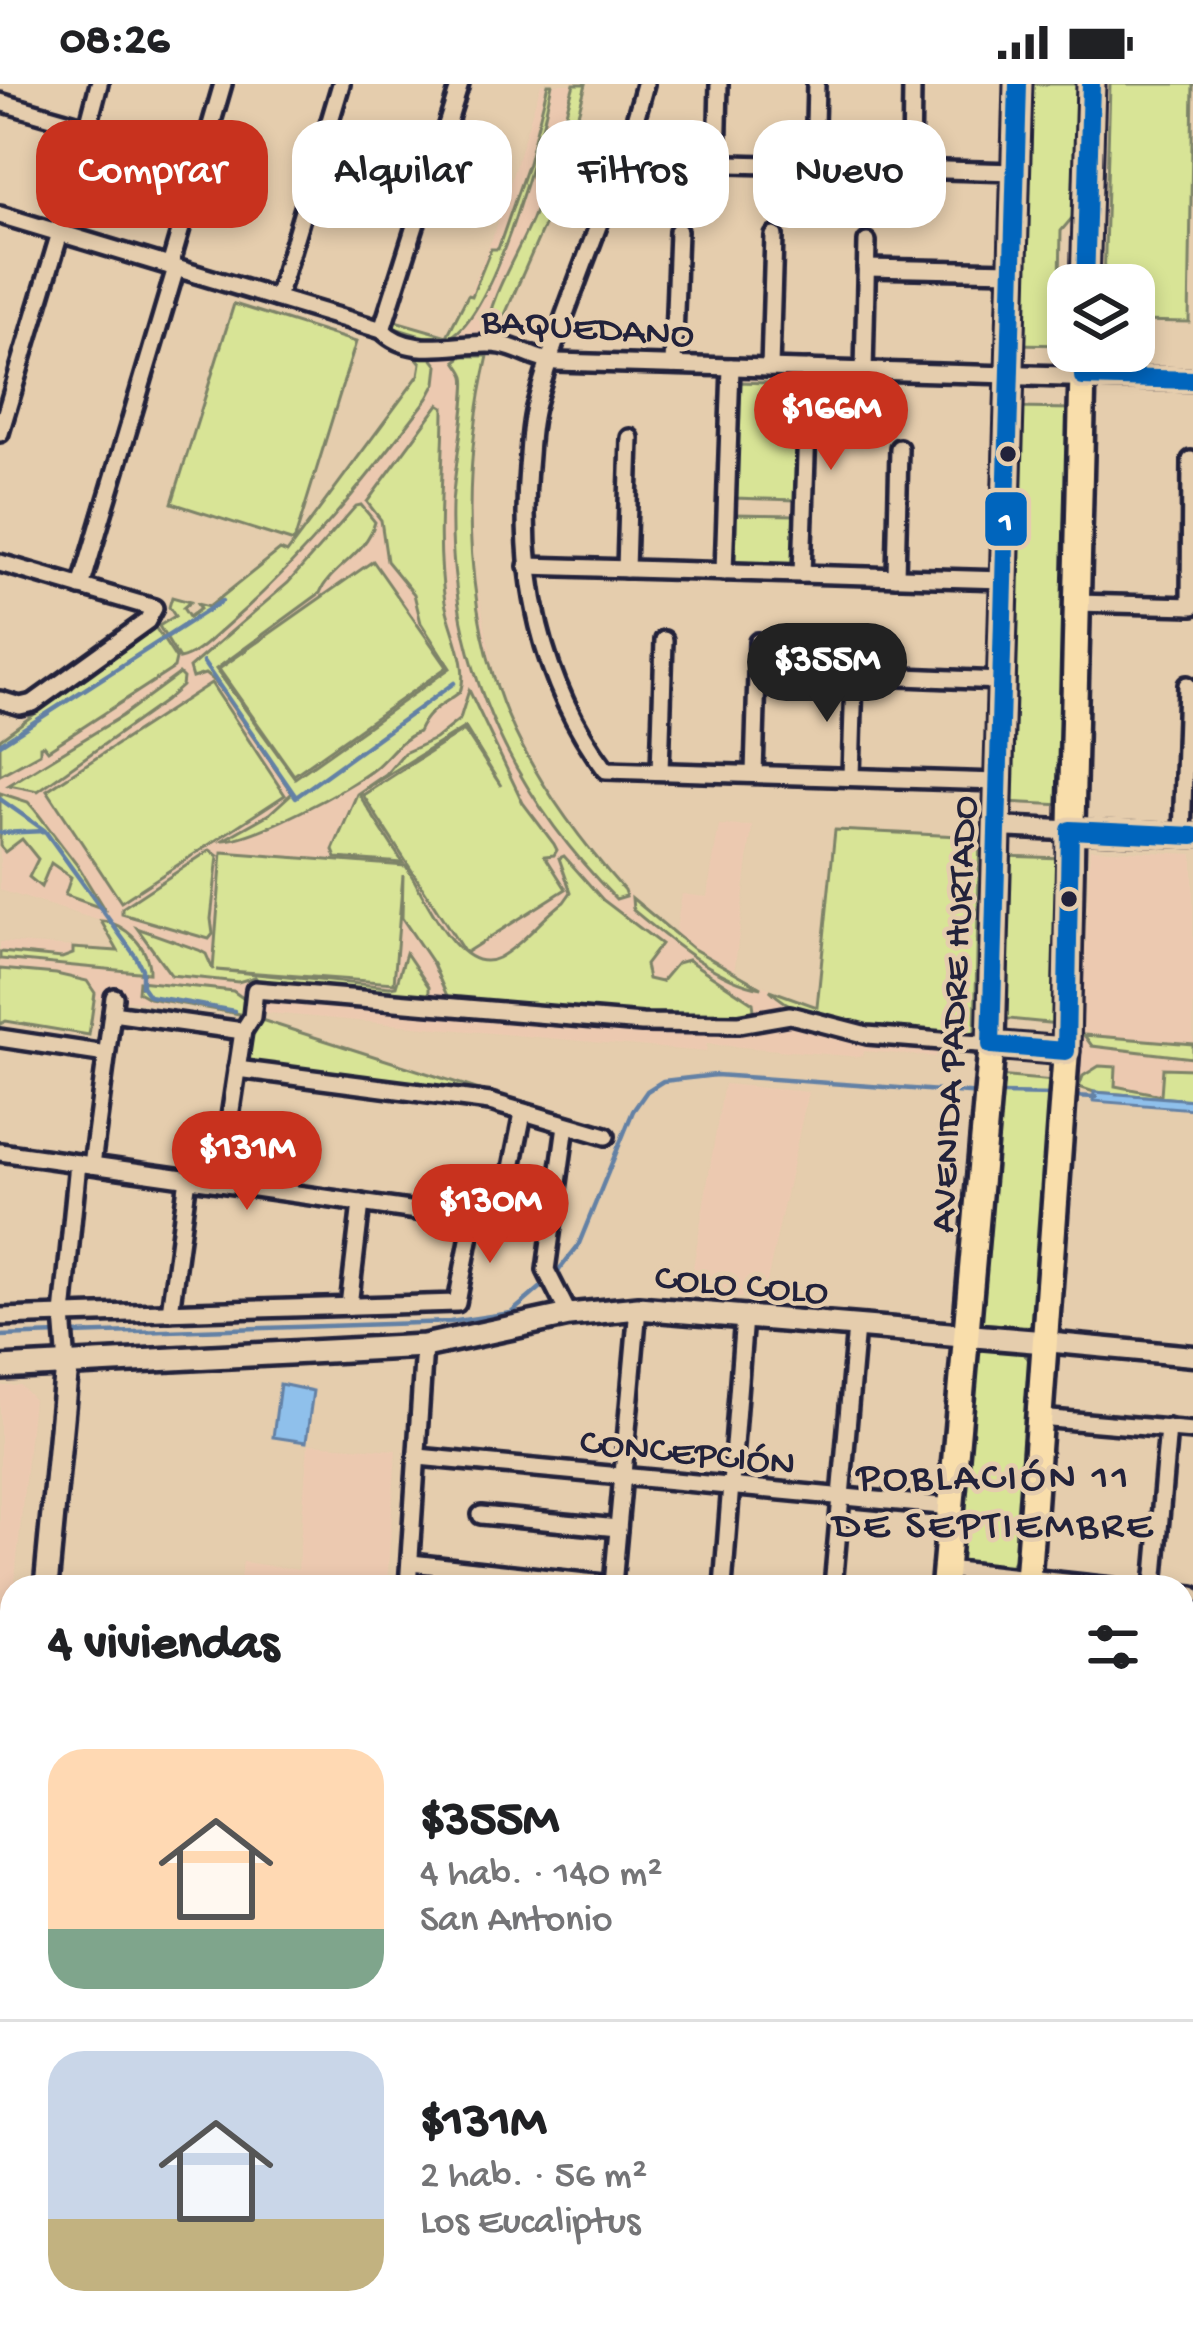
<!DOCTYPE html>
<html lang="es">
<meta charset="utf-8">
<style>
:root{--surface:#fff;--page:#f2f2f2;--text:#202124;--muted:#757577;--line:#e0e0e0;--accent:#c8321e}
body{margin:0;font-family:"Gochi Hand",sans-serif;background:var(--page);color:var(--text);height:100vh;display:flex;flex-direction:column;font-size:45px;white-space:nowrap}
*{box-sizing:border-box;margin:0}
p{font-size:39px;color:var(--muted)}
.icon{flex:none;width:66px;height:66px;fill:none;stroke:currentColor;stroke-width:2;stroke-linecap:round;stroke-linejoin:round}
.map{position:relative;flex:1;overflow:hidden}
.details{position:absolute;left:0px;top:1491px;width:1194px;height:771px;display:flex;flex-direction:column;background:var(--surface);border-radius:36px 36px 0 0;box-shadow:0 6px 18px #0003}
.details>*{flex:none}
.top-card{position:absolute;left:36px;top:36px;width:1122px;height:108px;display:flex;gap:24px}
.fabs{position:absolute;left:1047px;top:180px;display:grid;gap:24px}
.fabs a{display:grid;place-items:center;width:108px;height:108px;border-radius:24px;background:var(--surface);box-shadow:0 6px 18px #0003;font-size:60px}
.price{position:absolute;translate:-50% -102px;padding:0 27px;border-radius:42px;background:var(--accent);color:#fff;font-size:39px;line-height:78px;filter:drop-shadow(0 3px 6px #0008)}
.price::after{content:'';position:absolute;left:50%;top:72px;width:36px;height:27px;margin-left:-18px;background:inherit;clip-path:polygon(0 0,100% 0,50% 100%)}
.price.selected{background:#222;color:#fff}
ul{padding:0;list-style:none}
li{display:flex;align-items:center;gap:36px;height:300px;padding:0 48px}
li+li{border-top:3px solid var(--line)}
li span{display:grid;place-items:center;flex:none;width:336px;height:240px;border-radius:36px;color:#555}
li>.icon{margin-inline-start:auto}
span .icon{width:144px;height:144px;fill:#fffc;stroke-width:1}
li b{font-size:51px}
h2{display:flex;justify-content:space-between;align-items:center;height:144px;padding:0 48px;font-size:51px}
.chip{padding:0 42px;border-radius:36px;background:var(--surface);box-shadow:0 6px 18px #0003;font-size:42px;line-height:108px}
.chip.selected{background:var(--accent);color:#fff}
.status{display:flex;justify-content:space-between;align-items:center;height:84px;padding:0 60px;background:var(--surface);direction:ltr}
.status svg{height:33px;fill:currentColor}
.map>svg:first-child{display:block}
.built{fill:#ecc9b0}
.green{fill:#d8e496;stroke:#7d8368;stroke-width:3}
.water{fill:#8fc0eb;stroke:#6381a5;stroke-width:3}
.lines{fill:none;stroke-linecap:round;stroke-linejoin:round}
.stream{stroke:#6381a5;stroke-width:4.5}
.river{stroke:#8fc0eb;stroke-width:27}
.minor-casing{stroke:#22223b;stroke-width:24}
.tertiary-casing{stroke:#22223b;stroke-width:27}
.secondary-casing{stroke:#22223b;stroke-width:30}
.primary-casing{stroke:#22223b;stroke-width:33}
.minor{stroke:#e5cdad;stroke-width:15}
.tertiary{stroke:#e5cdad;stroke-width:18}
.secondary{stroke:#e5cdad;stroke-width:21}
.primary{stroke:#f9deab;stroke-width:24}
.bus-1-casing{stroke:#e5cdad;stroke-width:27}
.bus-1{stroke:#0065bd;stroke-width:18}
.bus-dot{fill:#22223b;stroke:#e5cdad;stroke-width:4.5}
.labels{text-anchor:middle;stroke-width:9;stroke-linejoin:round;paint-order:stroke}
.street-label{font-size:39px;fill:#22223b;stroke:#e5cdad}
.neighbourhood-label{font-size:42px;letter-spacing:3px;fill:#22223b;stroke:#e5cdad}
.line-badge{stroke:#e5cdad;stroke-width:4.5}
.badge-label{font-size:33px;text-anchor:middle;font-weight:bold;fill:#fff}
</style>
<div class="status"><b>08:26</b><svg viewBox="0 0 49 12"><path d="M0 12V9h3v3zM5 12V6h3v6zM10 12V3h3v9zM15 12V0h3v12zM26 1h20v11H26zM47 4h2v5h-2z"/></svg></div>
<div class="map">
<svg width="1193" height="2260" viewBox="0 0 1193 2260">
<rect width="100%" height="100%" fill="#e5cdad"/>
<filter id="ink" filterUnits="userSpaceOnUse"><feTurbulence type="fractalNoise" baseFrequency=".00833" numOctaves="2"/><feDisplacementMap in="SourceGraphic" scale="24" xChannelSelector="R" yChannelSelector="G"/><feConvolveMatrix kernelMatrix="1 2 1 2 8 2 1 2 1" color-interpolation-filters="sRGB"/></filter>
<g filter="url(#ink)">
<g class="built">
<polygon points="541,0 586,0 554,119 488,272 477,318 473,377 473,479 496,599 507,628 542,697 608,788 656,837 675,851 682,810 707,813 719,741 752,742 734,890 818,924 939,938 936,973 863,967 861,973 707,960 706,968 0,905 0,858 118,866 101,837 0,806 0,655 201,525 209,524 280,466 287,469 446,253 470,208 495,147"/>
<polygon points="1090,765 1193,770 1193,1016 1094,1008 1079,1003"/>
<polygon points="724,1000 808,1008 763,1216 689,1208"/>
<polygon points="0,1302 21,1302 33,1315 6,1585 0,1590"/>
<polygon points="308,1360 396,1366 387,1503 238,1503 243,1478 298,1486"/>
<polygon points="12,2134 12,2250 327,2250 326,2260 1,2260"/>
</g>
<g class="green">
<path d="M548,0h4c-11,52 -55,224 -100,252 -14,9 -48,-6 -64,-10l4,-6 55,16 21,-41 4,1 19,-47h7l30,-86z"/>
<path d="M574,0h12l-32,119 -58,132 -9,-3c0,-30 32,-81 45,-113 17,-44 29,-89 42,-135z"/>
<polygon points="1024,0 1082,0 1078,127 1061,147 1060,197 1068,211 1068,261 1016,260"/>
<polygon points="1110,0 1193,0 1189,238 1134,237 1134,201 1104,201"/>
<polygon points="234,220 356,258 294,458 172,419"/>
<path d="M412,268l20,6 6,8 -2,17 -8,15c-62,82 -126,163 -204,230 -14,12 -29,28 -45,31l-20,-33 16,-10 -6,-9 3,-10 18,5 -7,6 6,9 11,-8 -3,-5 12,3 71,-57 7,3 132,-178 2,-12z"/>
<path d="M463,272h25c-29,124 -26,275 34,390 26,51 64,101 102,144l2,6 -10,3c-108,-110 -168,-240 -164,-395 1,-24 17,-115 13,-128 -2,-6 -6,-10 -9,-15z"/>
<polygon points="738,298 799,300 796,416 734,414"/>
<path d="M439,320l5,3c0,65 -9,130 1,195 5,28 25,63 15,90 -17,13 -32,17 -42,40 -18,7 -28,23 -43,36 -24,20 -122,72 -152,72l46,-26 23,-21 -77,-111 -10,-8 -13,4 -3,-10 99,-85 68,-77 5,-1 14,17c-9,33 -46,47 -55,71l-104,76 79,109 155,-110 -29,-45 -7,-29 -27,-33 -6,-41 -14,-18z"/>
<polygon points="1015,324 1074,325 1064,721 1005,718"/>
<polygon points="733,430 796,431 794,481 733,479"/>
<polygon points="373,477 447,583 294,691 219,585"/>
<polygon points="155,543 176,575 174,584 48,666 44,661 40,662 40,669 0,691 0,655"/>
<polygon points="179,590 183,594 182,602 165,617 38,707 9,701 122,632"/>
<polygon points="211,599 285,711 121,818 47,706"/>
<polygon points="469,606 523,719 554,760 557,766 554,771 545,772 566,805 465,869 363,711 464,646 501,702 465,643 362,707 360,712 403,779 336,774 333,766 357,710 386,690 404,669 435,655 460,635"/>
<polygon points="0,709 28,718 35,726 77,781 104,825 65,811 71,793 51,779 41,803 29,793 38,775 22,755 5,768 0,762"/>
<path d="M835,746l145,7 -5,195 -3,5c-55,-3 -162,-5 -202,-47l47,17z"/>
<polygon points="210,766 218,772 211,835 213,850 209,855 122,830 122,824"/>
<path d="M222,768l184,14c18,28 52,112 92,92 22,-11 45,-41 66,-56l7,-10 -12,-34 5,-2 39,44 58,44 -16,21 3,14 13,3 16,-19 11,-3 65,43 1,7 -6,7 -71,2 -70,-4 -159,-17 -15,-34 -31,-46 1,-43 -9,108 -178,-13 174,17 6,-1 10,-33 23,34v12l-168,-15 -6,-7 -17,5 -67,-7 -34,-47 62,22 7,4 7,16z"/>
<polygon points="1004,772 1062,774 1059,940 999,934"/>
<path d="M632,814l60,50 70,40c-45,-7 -94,-49 -129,-78z"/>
<path d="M101,837c24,2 49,27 48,52l-149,-14v-7l62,6 11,-4v-6l45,3z"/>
<polygon points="0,885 56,890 87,897 95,909 89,951 6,937 0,940"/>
<polygon points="139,897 233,907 247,917 245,931 149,914 138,908"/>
<polygon points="252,933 492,1010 490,1018 237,985"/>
<polygon points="1084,951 1193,960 1193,974 1092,962"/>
<polygon points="1099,982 1116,983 1115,1002 1161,1011 1163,984 1193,985 1193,1016 1094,1008 1079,1003 1083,992"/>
<polygon points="998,992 1055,997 1038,1243 978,1239"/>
<polygon points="986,1262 1019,1265 1030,1277 1015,1476 1006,1486 965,1480 956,1473 973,1270"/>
<polygon points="1182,1982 1193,1985 1193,2117 1182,2119"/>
<polygon points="860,2250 946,2250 945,2260 860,2260"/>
</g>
<g class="water">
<polygon points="1094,1008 1193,1016 1193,1025 1093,1017"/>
<polygon points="280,1300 313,1307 306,1358 273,1353"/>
</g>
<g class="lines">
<g class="stream">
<polyline points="203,578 296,713 454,599"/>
<polyline points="0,660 222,517"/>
<polyline points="0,715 44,746"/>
<polyline points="0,749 45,747 136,873 142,885 142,902 149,912 234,927"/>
<polyline points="999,1010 1054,1011"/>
<polyline points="1071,1012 1096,1013"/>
<polyline points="555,1191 578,1162 633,1027 647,1007 663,997 716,991 982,1010"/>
<polyline points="72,1250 450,1238 511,1229 546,1199"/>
<polyline points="0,1252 60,1250"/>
</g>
<polyline class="river" points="0,1874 12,1874"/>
<g class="minor-casing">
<g id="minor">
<path d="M645,0c-28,109 -79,211 -109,320 -6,20 -6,43 -8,63 -9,108 12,215 78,303l392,12"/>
<polyline points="0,18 87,43"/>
<polyline points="623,77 1016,88"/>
<polyline points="717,79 719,0"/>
<polyline points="814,82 816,0"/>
<polyline points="911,85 912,0"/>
<path d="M0,131l382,115c31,32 83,9 119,15 19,3 35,16 55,17l454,13"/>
<polyline points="170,182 223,0"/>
<polyline points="866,184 1013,187"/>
<polyline points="277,214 341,0"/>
<polyline points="382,246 460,0"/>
<polyline points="673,281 678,147"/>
<polyline points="770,284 774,152"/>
<polyline points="864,287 867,158"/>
<polyline points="0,349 60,149 99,0"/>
<polyline points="0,479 154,524 147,537 33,619 20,622 0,616"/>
<polyline points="527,482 1004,496"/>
<polyline points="626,485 630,354"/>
<polyline points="724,488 731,283"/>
<polyline points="802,490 809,285"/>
<polyline points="896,493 899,364"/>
<polyline points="81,503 176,184"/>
<polyline points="1076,519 1193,522"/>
<polyline points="1190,522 1191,376"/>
<polyline points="854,591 1001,597"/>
<polyline points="660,687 664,556"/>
<polyline points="754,689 758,558"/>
<polyline points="851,692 855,559"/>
<polyline points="1182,752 1187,601"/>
<polyline points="112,929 243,947"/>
<polyline points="0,954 106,970"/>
<polyline points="237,985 490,1018 606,1052"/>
<polyline points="566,1041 546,1186 569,1231"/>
<polyline points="0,1068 501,1139 523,1029"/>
<polyline points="92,1081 114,913"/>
<polyline points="220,1099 243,947 252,933 255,906 642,939 739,940 790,931 867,951 991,961"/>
<polyline points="349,1222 361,1119"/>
<polyline points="170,1228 188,1094"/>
<polyline points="0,1233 457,1219 473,1135"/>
<polyline points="67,1282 63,1231 78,1079"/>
<polyline points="1039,1334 1193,1347"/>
<polyline points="418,1373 952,1423"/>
<polyline points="481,1431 618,1444"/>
<polyline points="411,1479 613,1501 638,1224"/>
<polyline points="946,1485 1112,1503"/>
<polyline points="408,1503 424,1262"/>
<polyline points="723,1503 744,1233"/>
<polyline points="833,1503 856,1243"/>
<polyline points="1154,1503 1168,1344"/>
<polyline points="1182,1510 1193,1511"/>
<polyline points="1182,1597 1193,1598"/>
<polyline points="0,1608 12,1610"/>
<polyline points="1182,1666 1193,1668"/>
<polyline points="1182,1740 1193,1741"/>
<polyline points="1182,1816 1193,1818"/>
<polyline points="0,1818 12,1819"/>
<polyline points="1182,1894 1193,1895"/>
<polyline points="1182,1966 1193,1969"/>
<polyline points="0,2061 12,2063"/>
<polyline points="361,2254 484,2260"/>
<polyline points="566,2260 567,2250"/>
<polyline points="775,2260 775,2250"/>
<polyline points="1013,2260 1014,2250"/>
<polyline points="1104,2260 1105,2250"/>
</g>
</g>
<g class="tertiary-casing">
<g id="tertiary">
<polyline points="1010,291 1193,296"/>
<polyline points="997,743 1193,752"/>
<polyline points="1045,1258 1193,1272"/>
</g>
</g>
<g class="secondary-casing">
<g id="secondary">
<polyline points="0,1284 424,1262 569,1231 638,1224 1045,1258"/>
<polyline points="46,1503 67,1282"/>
<polyline points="0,2042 12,1903"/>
</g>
</g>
<g class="primary-casing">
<g id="primary">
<polyline points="1085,201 1091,0"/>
<polyline points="991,961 1066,967"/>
<polyline points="944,1503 991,970 1018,0"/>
<polyline points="1027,1503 1066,967 1083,267"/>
<polyline points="853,2260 853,2250"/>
<polyline points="954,2260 955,2250"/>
</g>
</g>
<use href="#minor" class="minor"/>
<use href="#tertiary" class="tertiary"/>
<use href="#secondary" class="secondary"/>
<use href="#primary" class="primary"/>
<g class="bus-1-casing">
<g id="bus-1">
<polyline points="1018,0 991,961 1066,967 1070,746 1193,752"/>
<polyline points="1085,201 1091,0"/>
<polyline points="1083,267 1083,293 1193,296"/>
</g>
</g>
<use href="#bus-1" class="bus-1"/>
</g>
</g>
<g class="bus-dot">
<circle cx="1008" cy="370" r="10"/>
<circle cx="1069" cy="815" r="10"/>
</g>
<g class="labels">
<g class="street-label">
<text transform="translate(588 240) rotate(4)" y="14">BAQUEDANO</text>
<text transform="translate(950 930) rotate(-87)" y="14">AVENIDA PADRE HURTADO</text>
<text transform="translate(742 1197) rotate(5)" y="14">COLO COLO</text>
<text transform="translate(688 1365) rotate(6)" y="14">CONCEPCIÓN</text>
</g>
<g class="neighbourhood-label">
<text x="994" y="1404">POBLACIÓN 11<tspan x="994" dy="48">DE SEPTIEMBRE</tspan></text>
</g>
</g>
<rect class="line-badge" x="983" y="406" width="46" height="58" rx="12" fill="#0065bd"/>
<g class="badge-label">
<text x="1006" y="447">1</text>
</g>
</svg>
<div class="fabs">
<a><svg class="icon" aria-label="layers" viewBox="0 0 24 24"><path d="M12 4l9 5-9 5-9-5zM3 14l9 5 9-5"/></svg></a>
</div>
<b class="price" style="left:831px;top:389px">$166M</b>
<b class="price selected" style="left:827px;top:641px">$355M</b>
<b class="price" style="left:247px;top:1129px">$131M</b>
<b class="price" style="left:490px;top:1182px">$130M</b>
<div class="top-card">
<a class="chip selected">Comprar</a>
<a class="chip">Alquilar</a>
<a class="chip">Filtros</a>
<a class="chip">Nuevo</a>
</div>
<section class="details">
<h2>4 viviendas<svg class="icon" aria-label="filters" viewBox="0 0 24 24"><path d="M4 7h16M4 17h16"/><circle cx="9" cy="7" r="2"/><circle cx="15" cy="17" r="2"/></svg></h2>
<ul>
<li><span style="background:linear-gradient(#ffd9b3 75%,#7fa58c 0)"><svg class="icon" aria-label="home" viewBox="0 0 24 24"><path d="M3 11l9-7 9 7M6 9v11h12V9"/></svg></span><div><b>$355M</b><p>4 hab. · 140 m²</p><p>San Antonio</p></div></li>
<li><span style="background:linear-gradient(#c9d6e8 70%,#c2b280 0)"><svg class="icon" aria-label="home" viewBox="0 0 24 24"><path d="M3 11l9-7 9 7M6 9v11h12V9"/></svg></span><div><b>$131M</b><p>2 hab. · 56 m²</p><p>Los Eucaliptus</p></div></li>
</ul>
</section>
</div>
